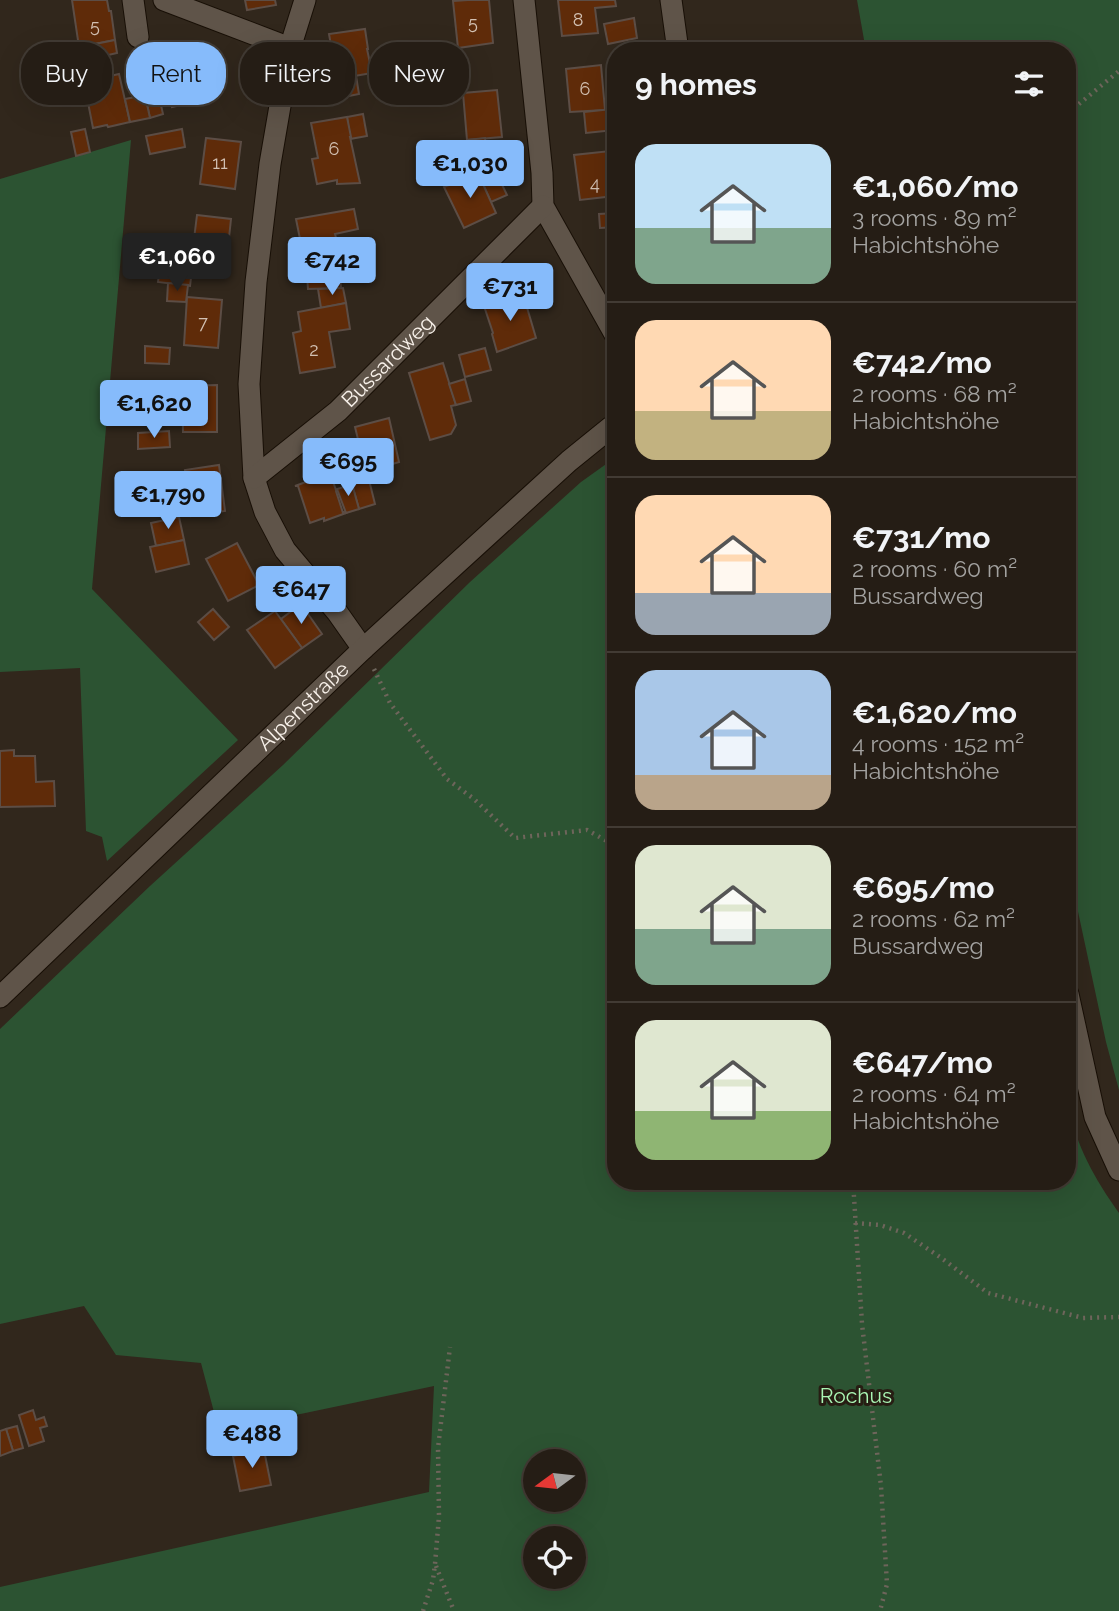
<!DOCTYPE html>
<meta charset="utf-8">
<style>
:root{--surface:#251d15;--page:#312a22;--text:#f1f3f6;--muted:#a3a2a0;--line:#423b34;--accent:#86bbfb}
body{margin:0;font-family:Raleway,sans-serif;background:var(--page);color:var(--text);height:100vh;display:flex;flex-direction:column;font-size:26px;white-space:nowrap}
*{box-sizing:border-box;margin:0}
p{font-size:23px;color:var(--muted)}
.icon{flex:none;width:38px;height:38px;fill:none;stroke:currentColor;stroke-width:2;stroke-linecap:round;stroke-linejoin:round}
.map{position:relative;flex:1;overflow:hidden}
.sheet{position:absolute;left:607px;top:42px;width:469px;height:1148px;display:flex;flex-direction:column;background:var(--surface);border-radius:28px;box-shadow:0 7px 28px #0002,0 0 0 2px var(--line)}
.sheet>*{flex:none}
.banner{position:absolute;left:21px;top:42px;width:481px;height:63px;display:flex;gap:14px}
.needle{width:46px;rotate:255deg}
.buttons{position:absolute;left:523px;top:1449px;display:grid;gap:14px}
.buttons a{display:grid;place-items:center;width:63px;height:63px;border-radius:50%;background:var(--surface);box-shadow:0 7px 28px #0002,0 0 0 2px var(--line);font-size:35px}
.price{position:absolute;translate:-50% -60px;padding:0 16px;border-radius:7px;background:var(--accent);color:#111;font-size:23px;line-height:46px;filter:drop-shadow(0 2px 4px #0008)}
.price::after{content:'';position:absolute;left:50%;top:42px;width:21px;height:16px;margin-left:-10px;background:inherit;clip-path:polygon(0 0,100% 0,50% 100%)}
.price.on{background:#222;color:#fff}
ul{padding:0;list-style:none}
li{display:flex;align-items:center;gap:21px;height:175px;padding:0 28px}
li+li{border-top:2px solid var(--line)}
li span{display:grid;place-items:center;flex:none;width:196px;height:140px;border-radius:21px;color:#555}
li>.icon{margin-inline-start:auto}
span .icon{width:84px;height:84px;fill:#fffc;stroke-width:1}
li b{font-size:30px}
h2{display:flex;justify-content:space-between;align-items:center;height:84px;padding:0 28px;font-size:30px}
.pill{padding:0 24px;border-radius:28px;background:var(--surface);box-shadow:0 7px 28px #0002,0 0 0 2px var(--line);font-size:24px;line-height:63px}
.pill.on{background:var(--accent);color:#111}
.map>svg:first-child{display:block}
.green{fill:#2c5332;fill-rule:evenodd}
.building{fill:#5f2b09;stroke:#5c4d45;stroke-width:2}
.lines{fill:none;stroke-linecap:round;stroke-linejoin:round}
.minor-casing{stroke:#180f06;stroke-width:23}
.path{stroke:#6e655b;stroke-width:4.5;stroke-dasharray:2 5;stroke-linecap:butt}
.minor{stroke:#5f5449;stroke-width:21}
.labels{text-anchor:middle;stroke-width:6;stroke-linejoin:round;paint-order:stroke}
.number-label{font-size:18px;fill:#d2c0b2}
.street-label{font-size:21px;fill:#f9f2eb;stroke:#271d13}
.park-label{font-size:21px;fill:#aaf6b4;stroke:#271d13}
</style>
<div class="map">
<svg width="1119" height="1611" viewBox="0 0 1119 1611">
<rect width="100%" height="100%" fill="#31271c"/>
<g class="green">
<polygon points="857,0 1119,0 1119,1090 1106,1042 1068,865 1068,51 866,51"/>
<polygon points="131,140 92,589 238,740 107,861 102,837 86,831 80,668 0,672 0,179"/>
<path d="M616,457v724h452v-75c9,41 26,72 51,107v398h-1119v-24l429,-95 5,-106 -215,45 -18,-68 -85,-8 -32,-49 -84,18v-295l150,-143 133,-121 187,-183 111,-100zM536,1461h38v39h-38zM536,1538h38v39h-38z"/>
</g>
<g class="building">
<polygon points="72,0 107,0 109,11 111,11 115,40 79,47"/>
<polygon points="245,0 275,0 276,5 247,10"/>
<polygon points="468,0 489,0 493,43 458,48 453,1"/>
<polygon points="558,0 615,0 616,6 595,8 598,33 562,36"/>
<polygon points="634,18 637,38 608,44 604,24"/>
<polygon points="365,29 368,49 367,49 372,73 337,79 329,34"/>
<polygon points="115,40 117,53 82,61 80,47"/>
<polygon points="199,59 208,99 172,107 163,67"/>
<polygon points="601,65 605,110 570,112 566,69"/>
<polygon points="119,74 130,122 108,127 107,125 93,128 84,82"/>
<polygon points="356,76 359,94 334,99 330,79"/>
<polygon points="497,90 502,137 467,140 463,93"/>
<polygon points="158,92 163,114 150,118 145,95"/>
<polygon points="145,95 150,118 130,122 125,99"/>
<polygon points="612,109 614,130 586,133 584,112"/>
<polygon points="363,114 367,136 350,139 347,117"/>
<polygon points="347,117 351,137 350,137 360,183 337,184 337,180 317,184 312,159 318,158 311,123"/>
<polygon points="85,129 90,152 76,156 71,132"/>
<polygon points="182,129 185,147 150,154 146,136"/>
<polygon points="206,138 241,142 235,189 200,184"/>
<polygon points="485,138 486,150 468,152 467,140"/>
<polygon points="616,150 616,172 611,172 610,151"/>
<polygon points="610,151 614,196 580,200 574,155"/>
<polygon points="493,166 507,195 491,202 478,173"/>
<polygon points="478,173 496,213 464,228 444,187"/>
<polygon points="354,209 358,229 335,234 341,257 305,264 296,219"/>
<polygon points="616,213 616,227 600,228 599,214"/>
<polygon points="197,215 231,219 226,266 191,263"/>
<polygon points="161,258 192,262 192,270 160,266"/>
<polygon points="160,266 192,270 190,286 158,282"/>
<polygon points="340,274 341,288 308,289 307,275"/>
<polygon points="168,283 188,285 186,302 167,301"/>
<polygon points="343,288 346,303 321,308 318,289"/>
<polygon points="523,294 536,338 497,352 492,334 493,333 484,306"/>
<polygon points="187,297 222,300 218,348 184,345"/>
<polygon points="346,303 350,329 329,332 335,367 300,373 293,333 301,331 298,312"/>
<polygon points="145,346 170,348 169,364 145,363"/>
<polygon points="485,348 491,370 465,377 459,355"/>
<polygon points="443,363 456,405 451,406 456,425 451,434 430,440 409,373"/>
<polygon points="465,379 471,401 456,405 449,384"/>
<polygon points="217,385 217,432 183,432 182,386"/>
<polygon points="389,418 399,462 366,472 355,427"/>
<polygon points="169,431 170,447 138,449 138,433"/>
<polygon points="219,465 225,511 191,516 185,470"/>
<polygon points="330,473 336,490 337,489 336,491 343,513 345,512 346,513 324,521 324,518 310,523 298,486 295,486"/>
<polygon points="369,480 375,504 359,509 352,484"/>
<polygon points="352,484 359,509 346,513 337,489"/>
<polygon points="179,517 184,540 156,546 151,523"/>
<polygon points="184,540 189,564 156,572 150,547"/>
<polygon points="237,543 259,585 228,601 206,559"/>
<polygon points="301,604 322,634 302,648 281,619"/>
<polygon points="213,609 229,627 214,640 198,622"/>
<polygon points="275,611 302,648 275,668 247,630"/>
<polygon points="14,750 14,756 35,756 36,782 54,781 55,806 0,807 0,751"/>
<polygon points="33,1410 36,1420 44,1417 47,1426 40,1428 44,1441 29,1446 19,1415"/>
<polygon points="17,1426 23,1448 13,1451 6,1429"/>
<polygon points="6,1429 13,1451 0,1456 0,1431"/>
<polygon points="264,1450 271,1485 240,1491 233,1456"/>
</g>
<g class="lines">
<g class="minor-casing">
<g id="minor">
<polyline points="133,0 138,37"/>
<polyline points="164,0 290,48"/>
<polyline points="305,0 290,48 270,164 256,282 249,384 254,478 265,512 285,550 337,612 363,649"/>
<polyline points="524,0 542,173 543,206 616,336"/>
<polyline points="671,0 678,51"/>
<path id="s1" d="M254,478l84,-67 205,-205"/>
<polyline points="1068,994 1095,1117 1119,1170"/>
<path id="s2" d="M0,997l363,-348 206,-188 42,-34 5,-3"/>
</g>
</g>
<g class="path">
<polyline points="1068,113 1119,71"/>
<polyline points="374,669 390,703 447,779 474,799 515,838 587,830 616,846"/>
<polyline points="853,1181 862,1324 881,1486 887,1584 880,1611"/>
<polyline points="855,1223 880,1225 904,1233 940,1257 988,1293 1083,1318 1119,1317"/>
<polyline points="436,1566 454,1611"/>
<polyline points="423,1611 433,1580 435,1564 439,1516 438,1448 450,1347"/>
</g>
<use href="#minor" class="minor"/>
</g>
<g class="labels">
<g class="number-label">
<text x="578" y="26">8</text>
<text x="473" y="29">5</text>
<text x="95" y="32">5</text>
<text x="585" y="95">6</text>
<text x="334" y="155">6</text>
<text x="220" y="169">11</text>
<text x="595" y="190">4</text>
<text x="203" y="329">7</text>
<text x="314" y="356">2</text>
</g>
<g class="street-label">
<text dy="7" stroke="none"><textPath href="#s1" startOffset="178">Bussardweg</textPath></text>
<text dy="7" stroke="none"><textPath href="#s2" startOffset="420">Alpenstraße</textPath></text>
</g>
<g class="park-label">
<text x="856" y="1403">Rochus</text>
</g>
</g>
</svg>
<div class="buttons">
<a><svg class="needle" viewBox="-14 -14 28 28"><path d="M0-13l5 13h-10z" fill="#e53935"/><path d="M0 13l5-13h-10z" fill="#a3a2a0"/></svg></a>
<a><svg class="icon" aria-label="locate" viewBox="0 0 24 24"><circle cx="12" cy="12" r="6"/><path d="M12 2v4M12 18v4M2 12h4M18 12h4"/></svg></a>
</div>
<b class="price" style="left:470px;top:200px">€1,030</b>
<b class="price on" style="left:177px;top:293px">€1,060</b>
<b class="price" style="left:332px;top:297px">€742</b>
<b class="price" style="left:510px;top:323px">€731</b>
<b class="price" style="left:154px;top:440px">€1,620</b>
<b class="price" style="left:348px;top:498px">€695</b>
<b class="price" style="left:168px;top:531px">€1,790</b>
<b class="price" style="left:301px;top:626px">€647</b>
<b class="price" style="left:252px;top:1470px">€488</b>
<div class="banner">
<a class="pill">Buy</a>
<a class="pill on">Rent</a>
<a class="pill">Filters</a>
<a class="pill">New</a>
</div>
<section class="sheet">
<h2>9 homes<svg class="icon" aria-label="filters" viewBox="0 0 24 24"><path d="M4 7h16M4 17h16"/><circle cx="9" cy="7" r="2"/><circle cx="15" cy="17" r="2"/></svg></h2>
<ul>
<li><span style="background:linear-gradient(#bfe0f5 60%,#7fa58c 0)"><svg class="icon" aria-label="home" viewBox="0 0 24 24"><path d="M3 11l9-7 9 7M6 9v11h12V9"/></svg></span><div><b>€1,060/mo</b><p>3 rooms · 89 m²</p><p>Habichtshöhe</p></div></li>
<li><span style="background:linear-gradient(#ffd9b3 65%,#c2b280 0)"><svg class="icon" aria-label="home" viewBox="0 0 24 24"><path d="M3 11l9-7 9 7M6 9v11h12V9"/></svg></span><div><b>€742/mo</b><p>2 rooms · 68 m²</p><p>Habichtshöhe</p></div></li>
<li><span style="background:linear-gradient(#ffd9b3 70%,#9aa5b1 0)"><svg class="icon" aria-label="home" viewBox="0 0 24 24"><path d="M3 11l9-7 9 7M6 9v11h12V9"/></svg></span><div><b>€731/mo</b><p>2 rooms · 60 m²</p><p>Bussardweg</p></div></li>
<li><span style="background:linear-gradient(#a9c7e8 75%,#b9a48a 0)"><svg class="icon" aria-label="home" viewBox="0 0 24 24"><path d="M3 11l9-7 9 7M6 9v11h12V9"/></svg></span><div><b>€1,620/mo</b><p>4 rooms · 152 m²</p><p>Habichtshöhe</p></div></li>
<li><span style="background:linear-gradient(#dfe7d0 60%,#7fa58c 0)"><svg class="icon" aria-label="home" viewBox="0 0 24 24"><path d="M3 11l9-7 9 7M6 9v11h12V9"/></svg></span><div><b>€695/mo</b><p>2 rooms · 62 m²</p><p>Bussardweg</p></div></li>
<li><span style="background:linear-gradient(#dfe7d0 65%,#8fb573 0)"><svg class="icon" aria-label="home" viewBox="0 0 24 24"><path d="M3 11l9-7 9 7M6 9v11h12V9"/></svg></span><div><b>€647/mo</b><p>2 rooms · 64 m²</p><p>Habichtshöhe</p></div></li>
</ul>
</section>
</div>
